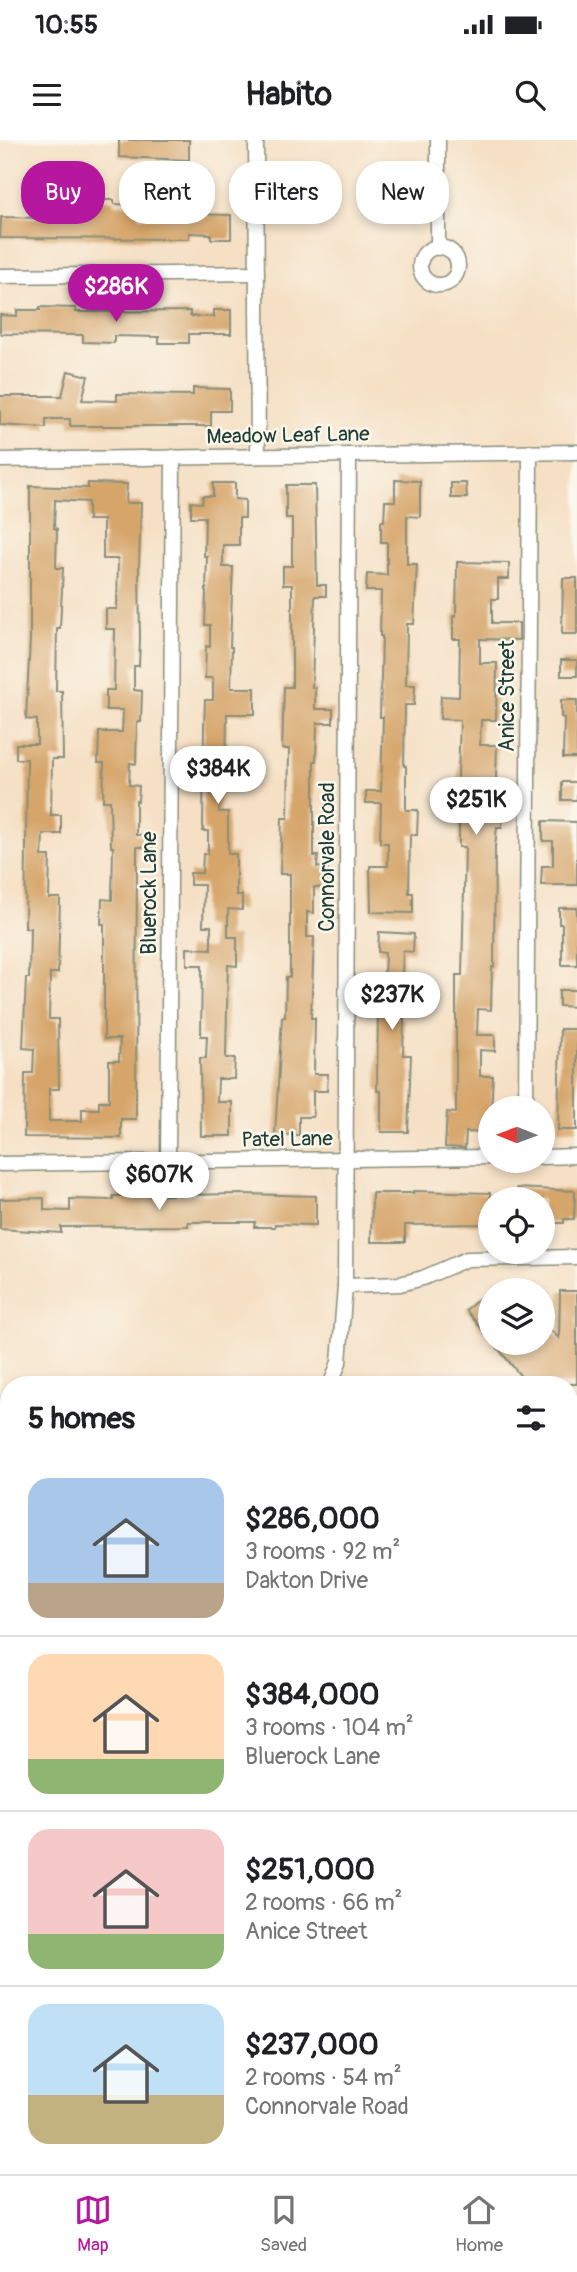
<!DOCTYPE html>
<meta charset="utf-8">
<style>
:root{--surface:#fff;--page:#f2f2f2;--text:#202124;--muted:#757577;--line:#e0e0e0;--accent:#b5179e}
body{margin:0;font-family:Pangolin,sans-serif;background:var(--page);color:var(--text);height:100vh;display:flex;flex-direction:column;font-size:26px;white-space:nowrap}
*{box-sizing:border-box;margin:0}
p{font-size:23px;color:var(--muted)}
.icon{flex:none;width:38px;height:38px;fill:none;stroke:currentColor;stroke-width:2;stroke-linecap:round;stroke-linejoin:round}
.map{position:relative;flex:1;overflow:hidden}
.sheet{position:absolute;left:0px;top:1236px;width:578px;height:800px;display:flex;flex-direction:column;background:var(--surface);border-radius:28px 28px 0 0;box-shadow:0 4px 10px #0003}
.sheet>*{flex:none}
.guide{position:absolute;left:21px;top:21px;width:536px;height:63px;display:flex;gap:14px}
.needle{width:46px;rotate:271deg}
.tools{position:absolute;left:478px;top:956px;display:grid;gap:14px}
.tools a{display:grid;place-items:center;width:77px;height:77px;border-radius:50%;background:var(--surface);box-shadow:0 4px 10px #0003;font-size:35px}
.price{position:absolute;translate:-50% -60px;padding:0 16px;border-radius:24px;background:#fff;color:#222;font-size:23px;line-height:46px;filter:drop-shadow(0 2px 4px #0008)}
.price::after{content:'';position:absolute;left:50%;top:42px;width:21px;height:16px;margin-left:-10px;background:inherit;clip-path:polygon(0 0,100% 0,50% 100%)}
.price.current{background:var(--accent);color:#fff}
ul{padding:0;list-style:none}
li{display:flex;align-items:center;gap:21px;height:175px;padding:0 28px}
li+li{border-top:2px solid var(--line)}
li span{display:grid;place-items:center;flex:none;width:196px;height:140px;border-radius:21px;color:#555}
li>.icon{margin-inline-start:auto}
span .icon{width:84px;height:84px;fill:#fffc;stroke-width:1}
li b{font-size:30px}
h2{display:flex;justify-content:space-between;align-items:center;height:84px;padding:0 28px;font-size:30px}
.tag{padding:0 24px;border-radius:28px;background:var(--surface);box-shadow:0 4px 10px #0003;font-size:24px;line-height:63px}
.tag.current{background:var(--accent);color:#fff}
.status{display:flex;justify-content:space-between;align-items:center;height:49px;padding:0 35px;background:var(--surface);direction:ltr}
.status svg{height:19px;fill:currentColor}
header{display:flex;justify-content:space-between;align-items:center;height:91px;padding:0 28px;background:var(--surface);font-size:32px;font-weight:700}
.menu{display:flex;justify-content:space-around;align-items:center;height:98px;border-top:2px solid var(--line);background:var(--surface);font-size:19px;color:var(--muted)}
.menu a{display:grid;justify-items:center;gap:4px}
.menu .current{color:var(--accent)}
.map>svg:first-child{display:block}
.water{fill:#3aaab7;stroke:#2c7476;stroke-width:2}
.building{fill:#d6a56b;fill-rule:evenodd}
.lines{fill:none;stroke-linecap:round;stroke-linejoin:round}
.minor-casing{stroke:#8a8e7c;stroke-width:17}
.minor{stroke:#fff;stroke-width:14}
.labels{text-anchor:middle;stroke-width:5;stroke-linejoin:round;paint-order:stroke}
.street-label{font-size:21px;fill:#1f3d34;stroke:#fbf7ec}
</style>
<div class="status"><b>10:55</b><svg viewBox="0 0 49 12"><path d="M0 12V9h3v3zM5 12V6h3v6zM10 12V3h3v9zM15 12V0h3v12zM26 1h20v11H26zM47 4h2v5h-2z"/></svg></div>
<header><svg class="icon" aria-label="menu" viewBox="0 0 24 24"><path d="M4 6h16M4 12h16M4 18h16"/></svg>Habito<svg class="icon" aria-label="search" viewBox="0 0 24 24"><circle cx="10" cy="10" r="6"/><path d="M15 15l6 6"/></svg></header>
<div class="map">
<svg width="577" height="2034" viewBox="0 0 577 2034">
<rect width="100%" height="100%" fill="#fbf7ec"/>
<filter id="ink" filterUnits="userSpaceOnUse"><feTurbulence type="fractalNoise" baseFrequency=".0143" numOctaves="2"/><feDisplacementMap in="SourceGraphic" scale="14" xChannelSelector="R" yChannelSelector="G"/><feConvolveMatrix kernelMatrix="1 2 1 2 8 2 1 2 1" color-interpolation-filters="sRGB"/></filter>
<filter id="wash" filterUnits="userSpaceOnUse"><feTurbulence type="fractalNoise" baseFrequency=".00686" numOctaves="4" result="noise"/><feDisplacementMap in="SourceGraphic" scale="28" xChannelSelector="R" yChannelSelector="G"/><feGaussianBlur stdDeviation="1.57" result="paint"/><feColorMatrix in="noise" values="0 0 0 0 0 0 0 0 0 0 0 0 0 0 0 0 0 1.4 0 .05"/><feComposite in="paint" operator="in"/></filter>
<g filter="url(#wash)">
<rect width="100%" height="100%" fill="#f5e0c5"/>
<rect class="water" x="0" y="1305" width="9" height="203"/>
<g id="blocks">
<g class="building">
<polygon points="119,0 189,0 189,20 119,17"/>
<polygon points="93,60 114,60 114,64 139,65 139,77 170,77 170,64 189,65 189,74 231,75 231,99 211,99 211,94 189,93 189,99 0,98 1,77 42,78 42,64 93,65"/>
<polygon points="40,167 76,168 76,172 190,171 190,176 214,177 214,170 231,170 231,194 189,194 189,203 159,203 159,197 114,196 114,203 83,202 83,195 0,194 0,175 17,176 17,170 40,170"/>
<polygon points="68,231 88,236 82,260 117,261 117,254 193,255 193,248 230,249 230,271 211,271 211,286 70,286 70,279 46,279 46,288 0,285 0,256 62,256"/>
<polygon points="395,340 420,341 420,377 407,376 407,424 417,424 414,484 407,484 406,545 415,545 414,565 405,565 404,626 406,626 406,670 418,670 417,695 410,695 409,753 413,753 413,773 371,772 370,726 388,726 388,703 380,703 381,663 366,663 366,651 381,651 383,577 380,577 382,496 380,496 381,451 366,451 367,434 387,435 387,402 381,402 381,381 384,381 385,361 395,361"/>
<path d="M88,343l39,1 -1,19h15l-2,65 1,72 -1,26h-5v24l8,1 -1,31h-4l-1,42 -6,-1 -1,22 10,1 -1,15h-2v34h17v12h-16l-1,272h-15v19l-97,-1 1,-64h8l1,-24 -11,-1 3,-70h3l1,-50h-5l2,-169h-11v-15h21v-24l-11,-1 4,-80v-153l58,2zM55,360l33,2v18h15v39h15l-1,50h-11v20h9l-1,61h-8v20h17l-1,22h-23l-1,31h6l-1,38h7l1,46h2l-1,53 -10,-1 -1,25h3v115h16l-1,22h-10v40h-10v8h-17v12h-33v-32h10l-1,-70h-9l1,-46h8l2,-75h-11l1,-42h-8l1,-22h18v-19h-10l1,-56h11l-1,-68h-6l1,-63h3l3,-60h-7l1,-39 -3,-1z"/>
<polygon points="213,343 235,343 235,359 245,360 245,378 239,378 239,405 223,405 223,427 233,427 230,507 232,507 231,548 255,548 255,574 227,574 226,629 237,629 236,648 220,648 219,672 228,672 228,714 236,714 236,755 242,755 242,770 228,769 228,797 237,797 237,826 228,825 227,868 226,918 235,918 234,939 218,939 217,962 232,962 232,996 201,996 200,918 206,918 207,896 201,896 202,825 187,825 187,808 211,809 211,786 203,786 204,745 190,745 190,733 202,733 203,714 208,714 208,691 203,691 204,587 205,560 213,560 213,538 205,538 206,506 210,507 210,485 205,485 207,416 204,416 205,377 191,377 191,362 202,363 203,356 213,356"/>
<polygon points="451,343 466,343 467,358 451,358"/>
<polygon points="286,345 315,345 317,445 326,445 326,456 315,456 312,547 315,548 315,569 333,569 333,583 317,583 316,621 314,621 314,716 318,716 317,727 328,728 327,748 314,747 314,773 307,772 307,797 314,797 311,878 315,878 314,934 328,934 327,951 313,951 313,977 299,977 299,995 275,995 282,877 285,877 286,837 290,837 290,734 280,734 282,678 288,678 289,609 282,609 284,547 292,547 292,445 283,445 283,426 292,426 292,378 286,378"/>
<polygon points="457,422 509,423 509,439 498,439 498,459 492,459 492,483 519,483 519,500 480,499 480,523 497,523 496,580 481,580 480,605 497,605 495,671 502,671 502,687 497,687 495,707 494,827 492,827 491,870 478,869 477,895 495,895 495,911 480,910 480,936 493,936 490,993 466,992 465,1008 445,1007 447,972 456,973 456,835 462,835 465,707 459,707 459,663 457,663 460,580 440,579 441,556 459,557 460,499 453,499 453,476 456,476"/>
<polygon points="563,438 577,438 577,494 562,494"/>
<rect x="561" y="520" width="16" height="16"/>
<polygon points="561,560 577,560 577,618 563,618 564,578 561,577"/>
<rect x="562" y="642" width="15" height="18"/>
<polygon points="543,681 577,682 577,745 541,745 542,726 553,726 553,701 543,701"/>
<polygon points="559,768 577,768 577,825 562,825 562,784 559,784"/>
<polygon points="379,792 414,794 413,812 403,811 402,837 413,837 413,854 397,854 397,878 404,878 403,915 411,915 408,992 381,992 381,951 377,951 378,865 365,865 365,836 384,836 385,813 378,812"/>
<polygon points="559,850 577,850 577,867 559,866"/>
<polygon points="560,889 577,889 577,990 558,990"/>
<polygon points="517,1048 575,1051 574,1079 564,1079 564,1083 542,1083 542,1059 517,1059"/>
<polygon points="413,1051 490,1053 490,1084 405,1085 405,1102 371,1102 372,1053 413,1053"/>
<polygon points="243,1054 316,1056 316,1085 275,1084 275,1087 254,1087 255,1082 188,1082 188,1086 61,1087 61,1093 0,1089 0,1059 44,1058 44,1070 70,1071 70,1059 113,1060 113,1056"/>
<polygon points="490,1149 490,1199 466,1170"/>
<polygon points="560,1151 577,1151 577,1244 527,1244 493,1202 542,1202 542,1182 559,1198"/>
</g>
</g>
</g>
<g filter="url(#ink)">
<use href="#blocks" fill-opacity="0" stroke="#8a8e7c" stroke-width="2"/>
<g class="lines">
<g class="minor-casing">
<g id="minor">
<polyline points="256,0 258,316"/>
<circle cx="439" cy="126" r="19"/>
<polyline points="438,108 438,0"/>
<polyline points="0,136 257,133"/>
<polyline points="0,320 577,312"/>
<polyline points="526,968 530,312"/>
<polyline points="542,1017 577,1016"/>
<polyline points="168,1022 173,317"/>
<polyline points="0,1024 490,1017"/>
<polyline points="345,1146 400,1144 423,1138 467,1119 577,1117"/>
<polyline points="331,1244 339,1222 345,1146 349,315"/>
<polyline points="569,1419 577,1419"/>
<polyline points="0,1536 9,1536"/>
<polyline points="0,1736 9,1736"/>
<polyline points="192,2034 192,2026"/>
<polyline points="389,2034 389,2026"/>
</g>
</g>
<use href="#minor" class="minor"/>
</g>
</g>
<g class="labels">
<g class="street-label">
<text transform="translate(288 295) rotate(-1)" y="7">Meadow Leaf Lane</text>
<text transform="translate(507 556) rotate(-90)" y="7">Anice Street</text>
<text transform="translate(327 717) rotate(-90)" y="7">Connorvale Road</text>
<text transform="translate(149 753) rotate(-90)" y="7">Bluerock Lane</text>
<text transform="translate(287 999) rotate(-1)" y="7">Patel Lane</text>
</g>
</g>
</svg>
<div class="tools">
<a><svg class="needle" viewBox="-14 -14 28 28"><path d="M0-13l5 13h-10z" fill="#e53935"/><path d="M0 13l5-13h-10z" fill="#757577"/></svg></a>
<a><svg class="icon" aria-label="locate" viewBox="0 0 24 24"><circle cx="12" cy="12" r="6"/><path d="M12 2v4M12 18v4M2 12h4M18 12h4"/></svg></a>
<a><svg class="icon" aria-label="layers" viewBox="0 0 24 24"><path d="M12 4l9 5-9 5-9-5zM3 14l9 5 9-5"/></svg></a>
</div>
<b class="price current" style="left:116px;top:184px">$286K</b>
<b class="price" style="left:218px;top:666px">$384K</b>
<b class="price" style="left:476px;top:697px">$251K</b>
<b class="price" style="left:392px;top:892px">$237K</b>
<b class="price" style="left:159px;top:1072px">$607K</b>
<div class="guide">
<a class="tag current">Buy</a>
<a class="tag">Rent</a>
<a class="tag">Filters</a>
<a class="tag">New</a>
</div>
<section class="sheet">
<h2>5 homes<svg class="icon" aria-label="filters" viewBox="0 0 24 24"><path d="M4 7h16M4 17h16"/><circle cx="9" cy="7" r="2"/><circle cx="15" cy="17" r="2"/></svg></h2>
<ul>
<li><span style="background:linear-gradient(#a9c7e8 75%,#b9a48a 0)"><svg class="icon" aria-label="home" viewBox="0 0 24 24"><path d="M3 11l9-7 9 7M6 9v11h12V9"/></svg></span><div><b>$286,000</b><p>3 rooms · 92 m²</p><p>Dakton Drive</p></div></li>
<li><span style="background:linear-gradient(#ffd9b3 75%,#8fb573 0)"><svg class="icon" aria-label="home" viewBox="0 0 24 24"><path d="M3 11l9-7 9 7M6 9v11h12V9"/></svg></span><div><b>$384,000</b><p>3 rooms · 104 m²</p><p>Bluerock Lane</p></div></li>
<li><span style="background:linear-gradient(#f6c9c9 75%,#8fb573 0)"><svg class="icon" aria-label="home" viewBox="0 0 24 24"><path d="M3 11l9-7 9 7M6 9v11h12V9"/></svg></span><div><b>$251,000</b><p>2 rooms · 66 m²</p><p>Anice Street</p></div></li>
<li><span style="background:linear-gradient(#bfe0f5 65%,#c2b280 0)"><svg class="icon" aria-label="home" viewBox="0 0 24 24"><path d="M3 11l9-7 9 7M6 9v11h12V9"/></svg></span><div><b>$237,000</b><p>2 rooms · 54 m²</p><p>Connorvale Road</p></div></li>
</ul>
</section>
</div>
<nav class="menu">
<a class="current"><svg class="icon" aria-label="map" viewBox="0 0 24 24"><path d="M3 6l6-2 6 2 6-2v14l-6 2-6-2-6 2zM9 4v14M15 6v14"/></svg>Map</a>
<a><svg class="icon" aria-label="saved" viewBox="0 0 24 24"><path d="M7 4h10v16l-5-4-5 4z"/></svg>Saved</a>
<a><svg class="icon" aria-label="home" viewBox="0 0 24 24"><path d="M3 11l9-7 9 7M6 9v11h12V9"/></svg>Home</a>
</nav>
